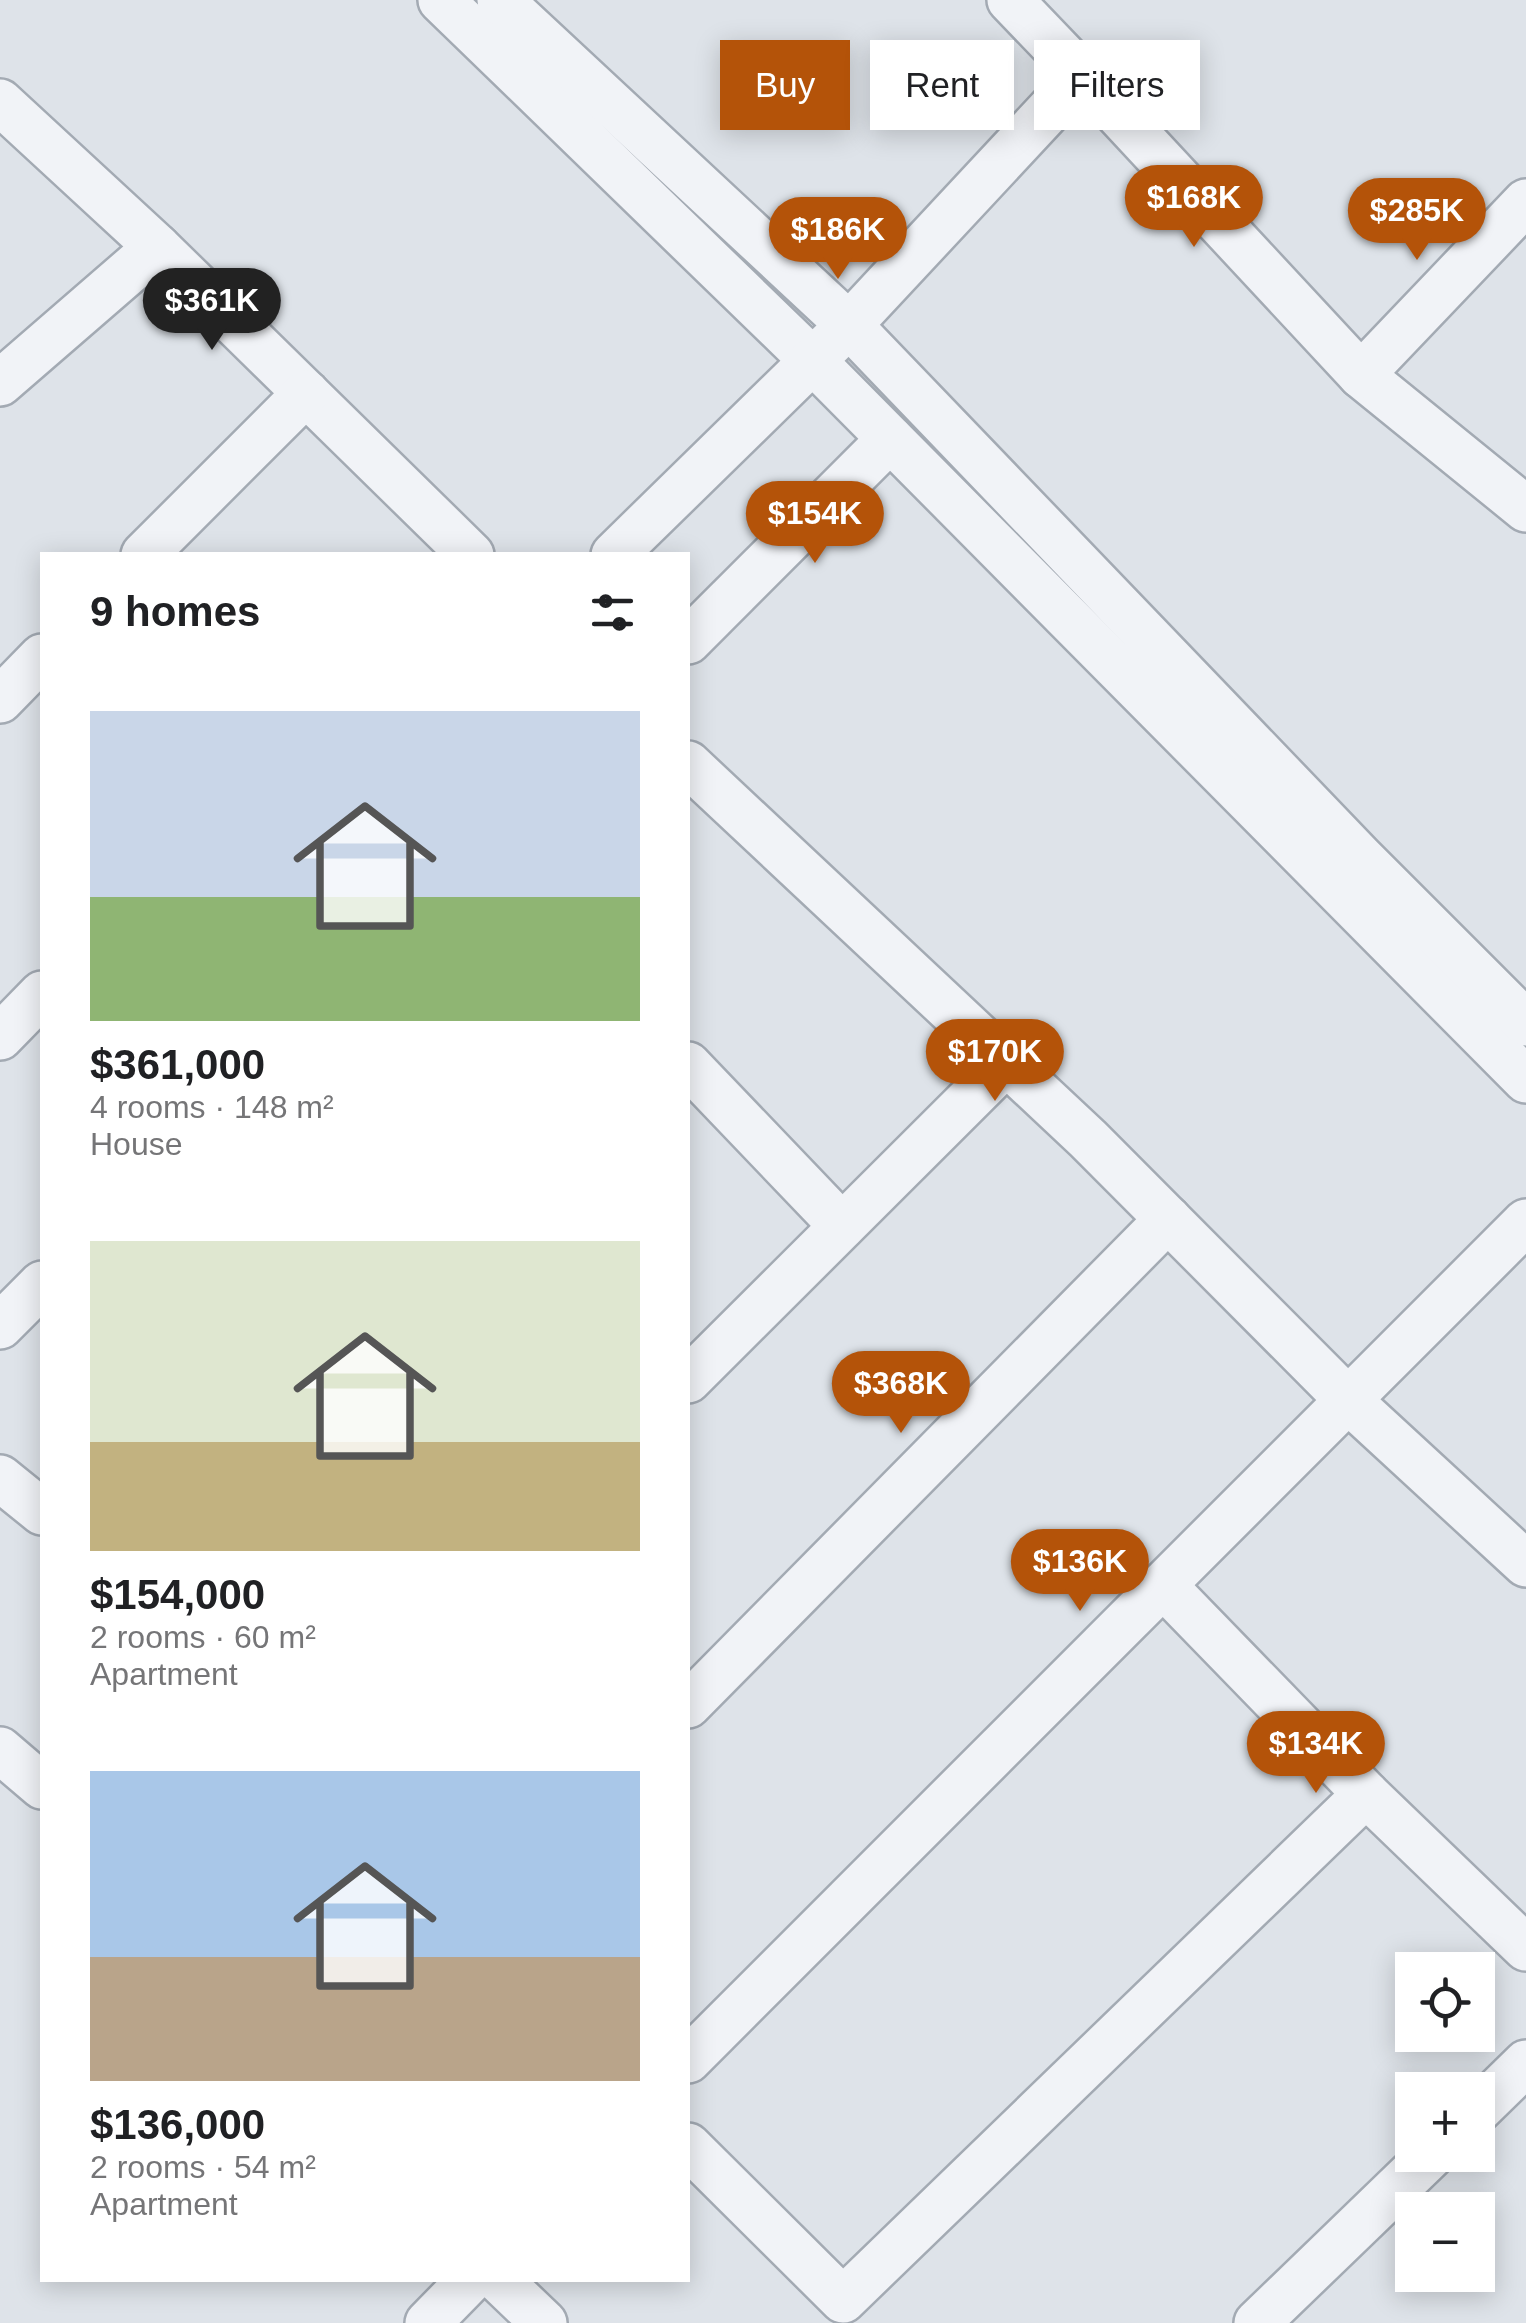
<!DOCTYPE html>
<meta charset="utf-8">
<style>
:root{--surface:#fff;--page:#f2f2f2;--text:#202124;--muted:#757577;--accent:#b45309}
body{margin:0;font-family:Helvetica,sans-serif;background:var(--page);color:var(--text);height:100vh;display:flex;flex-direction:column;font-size:38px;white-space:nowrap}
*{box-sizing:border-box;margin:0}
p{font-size:32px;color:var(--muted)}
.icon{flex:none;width:55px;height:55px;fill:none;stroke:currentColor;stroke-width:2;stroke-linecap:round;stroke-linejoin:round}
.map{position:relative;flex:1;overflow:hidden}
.details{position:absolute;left:40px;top:552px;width:650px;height:1730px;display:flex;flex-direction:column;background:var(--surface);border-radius:0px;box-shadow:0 5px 25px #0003}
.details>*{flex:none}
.guide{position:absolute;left:720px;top:40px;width:655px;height:90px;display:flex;gap:20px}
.fabs{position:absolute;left:1395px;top:1952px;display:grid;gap:20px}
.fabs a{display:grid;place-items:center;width:100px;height:100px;border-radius:0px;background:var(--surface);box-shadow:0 5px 25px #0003;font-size:50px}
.price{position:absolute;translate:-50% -85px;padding:0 22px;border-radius:35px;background:var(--accent);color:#fff;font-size:32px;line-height:65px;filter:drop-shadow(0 2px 5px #0008)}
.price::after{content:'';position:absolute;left:50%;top:60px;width:30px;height:22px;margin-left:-15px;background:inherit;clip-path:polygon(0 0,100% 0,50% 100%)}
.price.on{background:#222;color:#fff}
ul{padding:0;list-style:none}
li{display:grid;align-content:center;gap:20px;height:530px;padding:0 50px}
li span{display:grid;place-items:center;height:310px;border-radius:0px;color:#555}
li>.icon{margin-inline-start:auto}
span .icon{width:180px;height:180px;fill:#fffc;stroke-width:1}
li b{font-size:42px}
h2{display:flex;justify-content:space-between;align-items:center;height:120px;padding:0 50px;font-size:42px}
.pill{padding:0 35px;border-radius:0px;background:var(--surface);box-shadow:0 5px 25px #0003;font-size:35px;line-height:90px}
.pill.on{background:var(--accent);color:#fff}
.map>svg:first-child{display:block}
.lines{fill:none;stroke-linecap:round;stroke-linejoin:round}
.minor-casing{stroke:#a3aab3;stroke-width:50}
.minor{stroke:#f1f3f7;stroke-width:45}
</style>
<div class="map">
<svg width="1526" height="2323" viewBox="0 0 1526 2323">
<rect width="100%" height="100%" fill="#dee3e9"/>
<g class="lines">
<g class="minor-casing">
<g id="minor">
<polyline points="441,0 813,361 1526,1080"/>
<polyline points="500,0 849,325 1360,857 1526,1023"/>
<polyline points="1082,75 1361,375 1526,509"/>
<polyline points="0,102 157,247 471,555"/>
<polyline points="1361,375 1526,202"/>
<polyline points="0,383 157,247"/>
<polyline points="144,555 306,393"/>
<polyline points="614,555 849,325 1082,75 1010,0"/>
<polyline points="688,641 890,439"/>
<polyline points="0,700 42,657"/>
<polyline points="688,764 1088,1139 1348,1400 1526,1564"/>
<polyline points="0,1037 42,994"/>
<polyline points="688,1065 842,1226"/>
<polyline points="0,1326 42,1284"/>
<polyline points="688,1380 1006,1063"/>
<polyline points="0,1478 42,1512"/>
<polyline points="1163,1585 1366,1794 1526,1948"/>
<polyline points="688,1705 1168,1219"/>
<polyline points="0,1750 42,1786"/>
<polyline points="688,2060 1526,1222"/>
<polyline points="1478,2110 1526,2063"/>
<polyline points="688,2146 843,2300 1366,1794"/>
<polyline points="499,2280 544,2323"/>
<polyline points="428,2323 470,2280"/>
<polyline points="1257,2323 1431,2155"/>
</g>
</g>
<use href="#minor" class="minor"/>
</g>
</svg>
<div class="fabs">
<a><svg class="icon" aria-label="locate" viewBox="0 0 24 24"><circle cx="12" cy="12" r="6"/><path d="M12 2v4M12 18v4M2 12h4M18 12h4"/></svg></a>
<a>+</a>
<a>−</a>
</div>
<b class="price" style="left:1194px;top:250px">$168K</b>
<b class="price" style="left:1417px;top:263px">$285K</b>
<b class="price" style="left:838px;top:282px">$186K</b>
<b class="price on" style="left:212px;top:353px">$361K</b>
<b class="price" style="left:815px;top:566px">$154K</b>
<b class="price" style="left:995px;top:1104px">$170K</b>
<b class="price" style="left:901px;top:1436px">$368K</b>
<b class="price" style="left:1080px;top:1614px">$136K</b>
<b class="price" style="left:1316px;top:1796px">$134K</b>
<div class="guide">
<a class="pill on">Buy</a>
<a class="pill">Rent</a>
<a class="pill">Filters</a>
</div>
<section class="details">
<h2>9 homes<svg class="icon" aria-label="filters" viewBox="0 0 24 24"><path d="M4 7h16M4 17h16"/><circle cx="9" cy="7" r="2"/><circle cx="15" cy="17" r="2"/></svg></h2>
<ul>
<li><span style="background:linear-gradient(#c9d6e8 60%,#8fb573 0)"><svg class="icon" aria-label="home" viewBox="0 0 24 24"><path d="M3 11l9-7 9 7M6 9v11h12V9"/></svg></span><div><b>$361,000</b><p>4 rooms · 148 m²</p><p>House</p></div></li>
<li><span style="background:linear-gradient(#dfe7d0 65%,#c2b280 0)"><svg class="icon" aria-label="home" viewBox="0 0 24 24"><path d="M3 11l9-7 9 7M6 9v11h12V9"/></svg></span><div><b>$154,000</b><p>2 rooms · 60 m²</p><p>Apartment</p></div></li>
<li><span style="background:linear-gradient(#a9c7e8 60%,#b9a48a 0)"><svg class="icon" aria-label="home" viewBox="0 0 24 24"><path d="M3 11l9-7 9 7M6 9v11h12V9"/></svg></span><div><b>$136,000</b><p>2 rooms · 54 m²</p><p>Apartment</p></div></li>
</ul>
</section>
</div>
